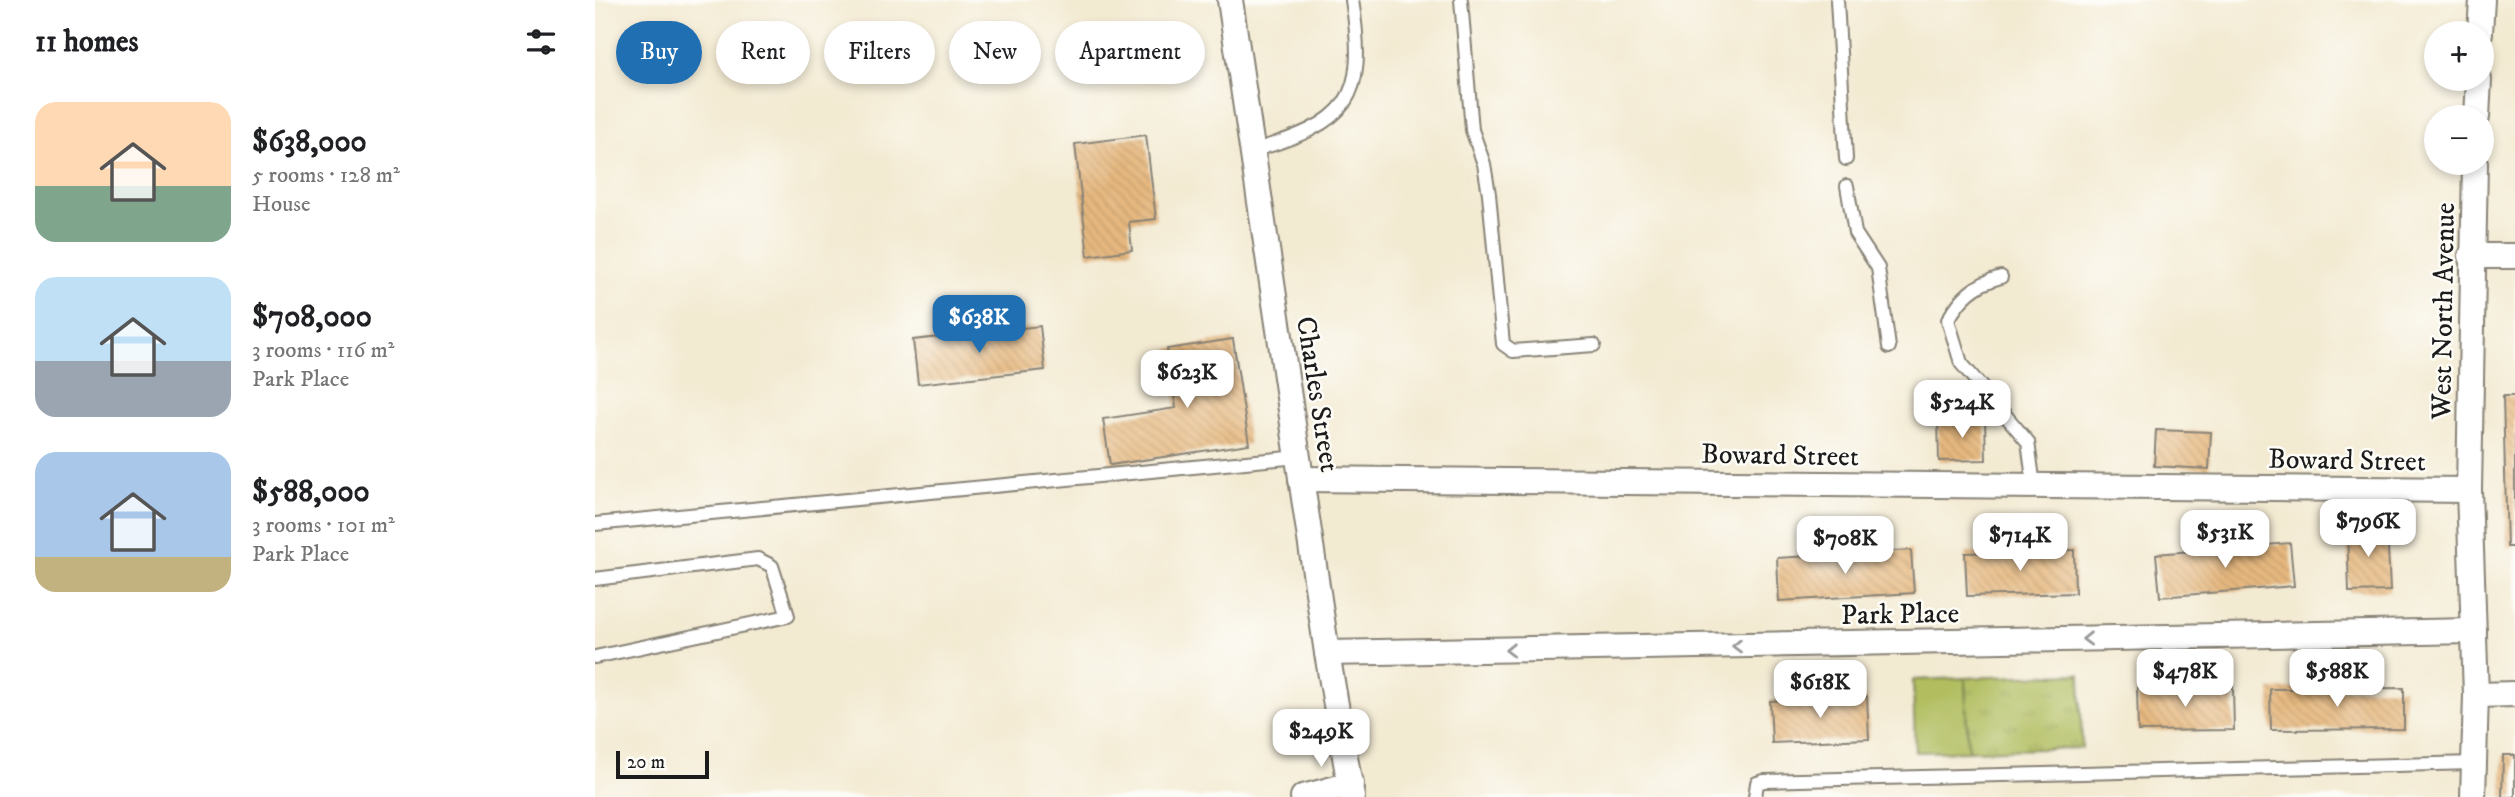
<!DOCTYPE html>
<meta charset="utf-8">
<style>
:root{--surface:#fff;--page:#f2f2f2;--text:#202124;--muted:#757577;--accent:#1f6fb2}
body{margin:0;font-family:"IM FELL DW Pica",serif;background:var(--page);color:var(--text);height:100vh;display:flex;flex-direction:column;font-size:26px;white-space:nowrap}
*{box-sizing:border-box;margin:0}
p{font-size:23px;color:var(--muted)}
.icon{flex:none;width:38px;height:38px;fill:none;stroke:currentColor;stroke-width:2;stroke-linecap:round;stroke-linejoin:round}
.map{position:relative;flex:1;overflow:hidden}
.sheet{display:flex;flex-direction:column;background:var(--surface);width:595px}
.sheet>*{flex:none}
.top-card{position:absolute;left:21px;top:21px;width:665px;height:63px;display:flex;gap:14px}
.buttons{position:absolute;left:1829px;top:21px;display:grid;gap:14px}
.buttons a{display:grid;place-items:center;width:70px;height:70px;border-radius:50%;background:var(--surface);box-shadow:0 4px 10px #0003;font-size:35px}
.scale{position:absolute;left:21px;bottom:18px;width:93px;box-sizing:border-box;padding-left:7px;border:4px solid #1c1c1c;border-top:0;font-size:19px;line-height:24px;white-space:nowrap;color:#1c1c1c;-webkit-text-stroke:5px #fdfcf7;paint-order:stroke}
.price{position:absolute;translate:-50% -60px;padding:0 16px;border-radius:14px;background:#fff;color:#222;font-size:23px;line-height:46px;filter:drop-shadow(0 2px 4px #0008)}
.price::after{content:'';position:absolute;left:50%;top:42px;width:21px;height:16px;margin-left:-10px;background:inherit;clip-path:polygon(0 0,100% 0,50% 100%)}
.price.selected{background:var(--accent);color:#fff}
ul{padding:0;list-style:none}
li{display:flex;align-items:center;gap:21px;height:175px;padding:0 35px}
li span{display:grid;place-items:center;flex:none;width:196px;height:140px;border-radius:21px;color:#555}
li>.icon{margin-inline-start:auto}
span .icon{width:84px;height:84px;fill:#fffc;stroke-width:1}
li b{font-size:30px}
h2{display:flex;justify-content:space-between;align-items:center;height:84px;padding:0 35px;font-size:30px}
.chip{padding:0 24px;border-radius:32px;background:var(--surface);box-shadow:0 4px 10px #0003;font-size:24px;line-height:63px}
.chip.selected{background:var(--accent);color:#fff}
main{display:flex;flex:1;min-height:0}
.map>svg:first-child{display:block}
.grass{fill:#b1bd5f;stroke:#666c3e;stroke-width:2}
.park{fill:url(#park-tufts);stroke:#666c3e;stroke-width:2}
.building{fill:url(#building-back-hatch)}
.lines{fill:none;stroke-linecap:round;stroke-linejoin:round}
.service-casing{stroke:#888377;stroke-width:16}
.minor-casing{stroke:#888377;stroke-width:28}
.service{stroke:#fff;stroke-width:12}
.minor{stroke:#fff;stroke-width:24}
.oneway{stroke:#999}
.labels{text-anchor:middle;stroke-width:5;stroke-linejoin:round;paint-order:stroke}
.street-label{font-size:28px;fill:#1c1c1c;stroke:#fdfcf7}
</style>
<main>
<section class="sheet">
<h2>11 homes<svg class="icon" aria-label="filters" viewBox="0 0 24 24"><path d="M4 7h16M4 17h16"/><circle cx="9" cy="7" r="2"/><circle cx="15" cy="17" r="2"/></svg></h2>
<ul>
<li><span style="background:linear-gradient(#ffd9b3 60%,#7fa58c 0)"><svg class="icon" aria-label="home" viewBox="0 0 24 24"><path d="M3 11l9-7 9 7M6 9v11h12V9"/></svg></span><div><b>$638,000</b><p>5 rooms · 128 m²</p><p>House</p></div></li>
<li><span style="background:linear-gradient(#bfe0f5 60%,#9aa5b1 0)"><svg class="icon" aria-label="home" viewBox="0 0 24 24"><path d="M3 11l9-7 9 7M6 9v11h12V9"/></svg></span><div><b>$708,000</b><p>3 rooms · 116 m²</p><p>Park Place</p></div></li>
<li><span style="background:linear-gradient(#a9c7e8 75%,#c2b280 0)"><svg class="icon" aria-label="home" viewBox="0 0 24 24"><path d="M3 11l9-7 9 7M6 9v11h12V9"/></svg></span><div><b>$588,000</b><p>3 rooms · 101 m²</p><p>Park Place</p></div></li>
</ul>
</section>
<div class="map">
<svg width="1920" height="797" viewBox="0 0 1920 797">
<defs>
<pattern id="park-tufts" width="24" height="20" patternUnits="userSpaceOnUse" patternTransform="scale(1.75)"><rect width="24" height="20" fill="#b1bd5f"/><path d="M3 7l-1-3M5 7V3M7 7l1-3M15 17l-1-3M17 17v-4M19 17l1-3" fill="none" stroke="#98a252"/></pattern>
<pattern id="building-back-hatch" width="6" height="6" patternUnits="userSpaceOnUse" patternTransform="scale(1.75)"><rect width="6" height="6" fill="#e6b87f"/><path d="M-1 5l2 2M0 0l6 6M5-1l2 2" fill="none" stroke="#c59e6d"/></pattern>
</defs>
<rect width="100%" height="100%" fill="#fdfcf7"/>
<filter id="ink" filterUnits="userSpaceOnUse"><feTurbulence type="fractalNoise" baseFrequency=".0143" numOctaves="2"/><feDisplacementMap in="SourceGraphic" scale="14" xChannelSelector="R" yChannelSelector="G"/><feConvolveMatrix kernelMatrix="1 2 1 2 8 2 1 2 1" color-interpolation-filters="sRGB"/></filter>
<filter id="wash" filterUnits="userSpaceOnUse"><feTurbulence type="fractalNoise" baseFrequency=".00686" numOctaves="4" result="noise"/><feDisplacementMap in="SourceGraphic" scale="28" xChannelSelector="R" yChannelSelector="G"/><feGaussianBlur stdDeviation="1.57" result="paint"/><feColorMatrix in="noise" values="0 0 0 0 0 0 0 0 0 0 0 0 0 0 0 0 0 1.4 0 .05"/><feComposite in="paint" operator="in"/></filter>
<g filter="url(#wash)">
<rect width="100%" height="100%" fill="#f3ead2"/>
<polygon class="grass" points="1370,678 1373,751 1320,752 1318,680"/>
<polygon class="park" points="1485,674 1487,748 1373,751 1370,678"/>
<g id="blocks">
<g class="building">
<polygon points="551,135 561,219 534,222 537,250 493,256 480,144"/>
<polygon points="445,326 450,370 323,384 318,340"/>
<polygon points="638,339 654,444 515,465 508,419 581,408 572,349"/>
<polygon points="1908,396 1920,396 1920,547 1912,547"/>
<polygon points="1390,418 1391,460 1344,461 1343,419"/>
<polygon points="1561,430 1616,432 1614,469 1559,466"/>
<polygon points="1792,526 1795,591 1754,592 1752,527"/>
<polygon points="1695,543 1699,586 1565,597 1561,554"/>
<polygon points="1316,550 1319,593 1184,601 1182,558"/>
<polygon points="1479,550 1480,593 1372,596 1370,553"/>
<polygon points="1638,687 1639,730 1543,731 1542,688"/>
<polygon points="1809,688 1809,729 1676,730 1675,689"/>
<polygon points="1272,696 1274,739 1177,743 1175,701"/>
<polygon points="1908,755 1920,755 1920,797 1907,797"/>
</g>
</g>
</g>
<g filter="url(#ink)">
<use href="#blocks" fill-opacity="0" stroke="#888377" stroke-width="2"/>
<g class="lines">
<g class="service-casing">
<g id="service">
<polyline points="866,0 877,130 889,164 894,194 908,344 918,351 999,345"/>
<polyline points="1242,0 1251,159"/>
<path d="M657,151c96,-29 116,-49 100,-151"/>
<polyline points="1252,186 1260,233 1283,268 1294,347"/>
<path d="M1406,277c-26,7 -40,20 -53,43l13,43 67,79 6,44"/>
<polyline points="0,524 703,457"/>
<polyline points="0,579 163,559 177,566 193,616 0,657"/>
<polyline points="1160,797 1162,783 1169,781 1880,763"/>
</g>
</g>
<g class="minor-casing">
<g id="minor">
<polyline points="635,0 732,653 757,797"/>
<polyline points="1885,33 1887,0"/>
<polyline points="1882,117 1884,79"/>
<polyline points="1876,256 1920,256"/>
<polyline points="706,479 1874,490"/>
<polyline points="732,653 1879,631"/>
<polyline points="1881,695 1920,694"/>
<polyline points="708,797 756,784"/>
<polyline points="1878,797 1881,695 1874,490 1880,163"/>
</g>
</g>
<use href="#service" class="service"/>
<use href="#minor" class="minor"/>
</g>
<defs><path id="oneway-chevron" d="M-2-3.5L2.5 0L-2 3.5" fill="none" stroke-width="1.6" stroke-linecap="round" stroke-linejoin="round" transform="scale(1.75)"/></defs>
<g class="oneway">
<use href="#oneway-chevron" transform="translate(1492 639) rotate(179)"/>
<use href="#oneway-chevron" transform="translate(1142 646) rotate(179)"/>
<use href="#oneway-chevron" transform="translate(915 650) rotate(179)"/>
</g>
</g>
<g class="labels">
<g class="street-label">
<text transform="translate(1847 311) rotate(-89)" y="10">West North Avenue</text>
<text transform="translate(724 394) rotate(81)" y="10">Charles Street</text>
<text transform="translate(1185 454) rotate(1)" y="10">Boward Street</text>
<text transform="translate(1752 459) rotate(1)" y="10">Boward Street</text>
<text transform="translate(1305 613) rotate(-1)" y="10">Park Place</text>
</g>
</g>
</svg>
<div class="buttons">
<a>+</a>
<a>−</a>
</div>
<div class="scale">20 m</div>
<b class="price selected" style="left:384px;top:355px">$638K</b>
<b class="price" style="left:592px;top:410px">$623K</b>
<b class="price" style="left:1367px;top:440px">$524K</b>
<b class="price" style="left:1773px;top:559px">$796K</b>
<b class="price" style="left:1630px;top:570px">$531K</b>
<b class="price" style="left:1425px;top:573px">$714K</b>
<b class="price" style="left:1250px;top:576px">$708K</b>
<b class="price" style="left:1590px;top:709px">$478K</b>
<b class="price" style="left:1742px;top:709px">$588K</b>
<b class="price" style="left:1225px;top:720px">$618K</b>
<b class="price" style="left:726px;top:769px">$249K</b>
<div class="top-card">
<a class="chip selected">Buy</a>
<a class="chip">Rent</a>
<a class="chip">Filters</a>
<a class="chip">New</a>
<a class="chip">Apartment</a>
</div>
</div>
</main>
